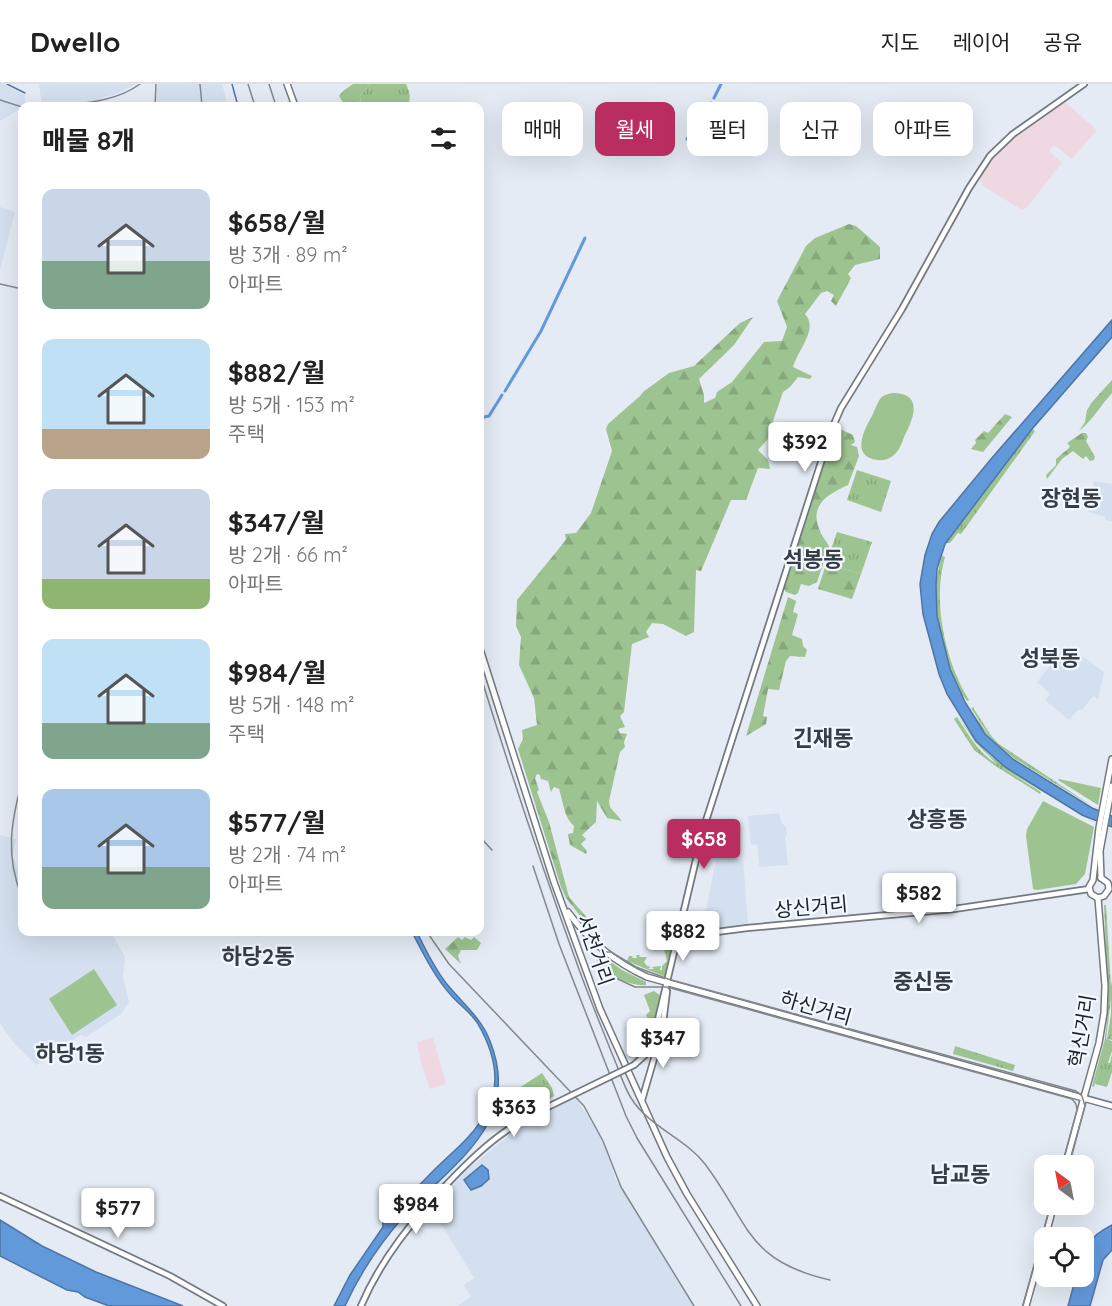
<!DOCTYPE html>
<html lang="ko">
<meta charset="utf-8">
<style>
:root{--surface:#fff;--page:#f6f6f6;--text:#222;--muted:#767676;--line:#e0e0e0;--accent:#ba2d61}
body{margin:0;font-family:Quicksand,"Noto Sans KR",sans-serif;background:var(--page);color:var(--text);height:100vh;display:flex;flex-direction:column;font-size:22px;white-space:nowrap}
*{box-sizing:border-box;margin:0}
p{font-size:20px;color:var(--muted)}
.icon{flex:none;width:33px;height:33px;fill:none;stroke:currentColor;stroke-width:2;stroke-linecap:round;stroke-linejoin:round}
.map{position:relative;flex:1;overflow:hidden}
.side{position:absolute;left:18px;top:18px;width:466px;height:834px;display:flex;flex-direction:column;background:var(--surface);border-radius:12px;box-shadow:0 6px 24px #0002}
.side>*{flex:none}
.hud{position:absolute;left:502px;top:18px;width:519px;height:54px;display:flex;gap:12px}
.needle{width:39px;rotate:328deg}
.controls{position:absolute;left:1034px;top:1071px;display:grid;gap:12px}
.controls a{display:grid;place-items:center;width:60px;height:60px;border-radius:12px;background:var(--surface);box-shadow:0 6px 24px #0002;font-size:30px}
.price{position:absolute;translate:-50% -51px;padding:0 14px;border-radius:6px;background:#fff;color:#222;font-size:20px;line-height:39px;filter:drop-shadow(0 2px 3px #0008)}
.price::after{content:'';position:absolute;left:50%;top:36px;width:18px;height:14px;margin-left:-9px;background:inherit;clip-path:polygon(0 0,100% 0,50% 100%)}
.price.on{background:var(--accent);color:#fff}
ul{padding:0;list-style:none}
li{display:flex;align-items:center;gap:18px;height:150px;padding:0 24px}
li span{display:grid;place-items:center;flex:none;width:168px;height:120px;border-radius:12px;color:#555}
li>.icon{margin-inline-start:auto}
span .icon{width:72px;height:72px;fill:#fffc;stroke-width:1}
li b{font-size:26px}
h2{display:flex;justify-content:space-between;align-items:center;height:72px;padding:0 24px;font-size:26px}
.pill{padding:0 21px;border-radius:12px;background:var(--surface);box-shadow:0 6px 24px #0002;font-size:21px;line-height:54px}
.pill.on{background:var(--accent);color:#fff}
header{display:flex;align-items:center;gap:36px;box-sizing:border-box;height:84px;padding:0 30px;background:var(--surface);border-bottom:2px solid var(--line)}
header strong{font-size:28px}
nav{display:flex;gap:33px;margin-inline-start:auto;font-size:21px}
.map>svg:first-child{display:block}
.commercial{fill:#f0d8e3}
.built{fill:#d4e0ef}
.grass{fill:url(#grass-tufts)}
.forest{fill:url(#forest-firs)}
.green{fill:#9dc490}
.water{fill:#6299db;stroke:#4e75a4;stroke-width:1.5}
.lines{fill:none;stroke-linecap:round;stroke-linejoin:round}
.stream{stroke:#4e75a4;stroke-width:1.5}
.canal{stroke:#6299db;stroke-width:3}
.secondary-casing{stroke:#737981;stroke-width:8}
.primary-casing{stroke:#737981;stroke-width:8}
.secondary{stroke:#fff;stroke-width:4.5}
.primary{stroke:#fff;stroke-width:5}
.tram{stroke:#83888e;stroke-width:1.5}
.rail{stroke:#83888e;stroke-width:1.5}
.secondary-bridge-casing{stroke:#737981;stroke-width:8;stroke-linecap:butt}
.secondary-bridge{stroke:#fff;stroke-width:4.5}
.labels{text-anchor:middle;stroke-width:4.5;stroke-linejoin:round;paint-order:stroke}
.street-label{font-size:20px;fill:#1f2225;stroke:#f2f8ff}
.quarter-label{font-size:22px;font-weight:bold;fill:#373d44;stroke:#f2f8ff}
</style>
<header>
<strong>Dwello</strong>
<nav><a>지도</a><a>레이어</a><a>공유</a></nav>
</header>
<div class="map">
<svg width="1112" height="1222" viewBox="0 0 1112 1222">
<defs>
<pattern id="grass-tufts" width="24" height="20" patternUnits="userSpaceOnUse" patternTransform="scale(1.5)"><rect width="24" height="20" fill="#9dc490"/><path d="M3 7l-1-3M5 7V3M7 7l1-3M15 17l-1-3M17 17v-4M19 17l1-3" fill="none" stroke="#87a87c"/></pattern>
<pattern id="forest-firs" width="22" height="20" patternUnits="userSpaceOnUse" patternTransform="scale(1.5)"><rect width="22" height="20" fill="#9dc490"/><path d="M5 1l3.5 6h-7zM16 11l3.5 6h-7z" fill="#87a87c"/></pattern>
</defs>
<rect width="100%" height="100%" fill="#e4ebf4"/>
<g class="commercial">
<polygon points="1065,18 1097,46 1072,75 1054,61 1049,67 1062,79 1027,123 1022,126 983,102 980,96 981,92 997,68 1014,52"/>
<polygon points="433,953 446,1000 430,1005 421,979 417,958"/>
</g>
<g class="built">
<polygon points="0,0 4,0 25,11 25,22 0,37"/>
<polygon points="39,0 136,0 116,10 101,14 101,22 74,22 72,20 42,22"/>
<polygon points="158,0 222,0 228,22 157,22 156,13"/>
<polygon points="0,123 15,128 0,186"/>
<polygon points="1094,397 1112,400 1112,437 1105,436 1105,433 1088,428"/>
<polygon points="1067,561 1104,588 1098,615 1093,612 1082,626 1078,626 1069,636 1045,616 1050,610 1037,598"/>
<polygon points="779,729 782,740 786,742 787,752 785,753 788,781 761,783 759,781 757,760 751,761 748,732"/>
<polygon points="0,751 16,755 13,773 22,794 22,848 111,848 125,873 123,893 129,918 121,930 86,953 81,951 36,981 13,958 0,939"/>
<polygon points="736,772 737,775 743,775 748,839 702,847 716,775"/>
<polygon points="574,1012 594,1040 606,1065 615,1094 694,1222 458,1222 471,1213 464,1201 474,1194 434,1128 434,1121 469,1084 514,1047"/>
</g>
<g class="grass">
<path d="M370,0h36c4,8 5,14 2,22h-47l-1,-10z"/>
<polygon points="1032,345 1035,347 1033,350 961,450 958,449 950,459 946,459"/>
<polygon points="857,386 891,397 881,428 847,416"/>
<polygon points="837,448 872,458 861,490 826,480"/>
<path d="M942,472l3,1c-13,44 0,104 24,143l-2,1 -5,-7 3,9c-22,-43 -39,-99 -23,-147z"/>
<path d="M974,623v2l18,28 7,7 93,62 -77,-47 -19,-15 10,10 85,53c-39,-23 -86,-44 -112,-83 -4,-5 -8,-10 -9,-15l22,31 -21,-32z"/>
<path d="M958,632l18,25 16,16 103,66 -94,-56 40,25 -1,2 -46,-29 -20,-15 -20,-31 3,-2c11,17 22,37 40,47l-22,-22z"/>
<polygon points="1104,821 1106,821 1111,902 1112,896 1112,956 1107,955 1111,930 1111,915 1106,955 1112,957 1112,967 1108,979 1110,979 1112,970 1112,988 1107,1003 1095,1000 1102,974 1094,1003 1092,1002 1105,955 1108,926"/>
<polygon points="668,857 671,861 666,891 663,892 627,877 629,872 632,872 633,874 637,874 636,871 640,871 639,873 647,873 644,878 647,882 651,883 648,885 654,885 652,883 661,882 660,886 662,886 662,882 667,877 664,865 668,864 667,858 663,858"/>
<polygon points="955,962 1015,981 1013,987 953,970"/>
<polygon points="542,989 552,1004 554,1012 518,1033 513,1008"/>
</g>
<g class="forest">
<polygon points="353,0 370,0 360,12 361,22 345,22 339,12 343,7"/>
<path d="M849,140l7,2 24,21v12l-25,6 -7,9 3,4 -15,28 -5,-5 3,-6 -7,-4 -6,2 -16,21c14,15 -8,37 -12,53l19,9 -2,3 -12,-2 -8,10 -7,5 -10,29 5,7 -20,22 10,10 2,9 -12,-1 -12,32h-15l-30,71 -5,-1 -2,62 -8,4 -23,-12 -11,-1 -6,9 3,5 -17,7 -8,68 -4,4 5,11 -7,2 2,4 7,1 -3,8 1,5 -5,5 -11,49 1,6 12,14 -15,-3 -10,-17 -1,21 -14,13 4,4 -5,5 6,7 -1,3 -16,-9 -2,-11 5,-1 1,-7c-10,-8 -11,-25 -15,-37l-5,-2 -3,5 -3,-11 -7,-2 -1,-4 -3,-1 -2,4 4,12 -2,2 12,30 20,75 27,31 2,4 -2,4 -30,-38 -5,-11 -43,-138 5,-10 -1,-9 15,-5 -3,-27 -15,-33 2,-28 -5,-11 1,-26 44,-54 5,-7 -1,-5 11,-1 15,-20 21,-62 -6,-22 2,-5 32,-28 3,-4 26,-19 25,-7 46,-43 13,-6 -19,28 -35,34 5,16v8l11,-5 2,-6 15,-10 32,-40 18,-1 5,-14 -10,-26 29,-55 9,-8z"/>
<path d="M1112,296v13c-11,12 -20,28 -33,38l6,-9 2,-12 5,-8z"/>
<polygon points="1005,330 1012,333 983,368 971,365 976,359 975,356 984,347 988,349"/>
<path d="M836,343l17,8 2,7 -4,3 6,2 2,9 -11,29c-19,9 -40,19 -28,46 2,6 7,10 9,16l-12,35 -8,4 -8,-2 -3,9 -3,2 -9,-3 -3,-4z"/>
<polygon points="1082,349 1086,349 1088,353 1086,357 1095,373 1094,376 1090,377 1086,372 1083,375 1073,367 1062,375 1047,395 1046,391 1056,381 1056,375 1069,364 1070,362 1067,359"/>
<polygon points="826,480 861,490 852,515 818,505"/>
<polygon points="788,513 796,517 793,528 798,530 792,551 802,555 803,562 807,566 805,573 790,572 786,577 779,606 768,605 763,632 767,633 766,640 746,652"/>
<polygon points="458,853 462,856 465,853 471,856 474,853 481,859 477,866 461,866 458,872 461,880 445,865"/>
</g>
<g class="green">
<path d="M892,309c33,0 21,27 12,44 -2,6 -5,13 -9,17 -4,4 -11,7 -17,6 -28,-3 -14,-30 -6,-44 2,-5 5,-12 8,-17 3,-4 8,-5 12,-6z"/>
<polygon points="1059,695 1101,704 1098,721 1058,696"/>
<polygon points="1043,717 1094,743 1085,790 1076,800 1037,806 1033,805 1026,752 1027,745"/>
<path d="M601,871l21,15 24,12v3c-13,2 -41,-10 -48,-23z"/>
<polygon points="94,885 117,921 72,951 49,915"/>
<polygon points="654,907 661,912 653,948 646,931 650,927 644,911"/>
</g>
<g class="water">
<polygon points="1112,236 1112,253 1032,345 945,460 937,485 936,502 937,532 950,585 965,618 985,650 1014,676 1092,724 1112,732 1112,743 1082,731 1005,683 976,657 947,610 939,590 923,530 920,500 925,471 932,450 939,438 991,375"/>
<path d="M412,848h5c8,17 17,35 29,51 15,19 35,34 44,58 33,83 -37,121 -85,174 -24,27 -45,58 -60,91h-11l16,-31 33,-48v-5l2,-2h4c19,-24 41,-47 63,-67 44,-39 57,-75 26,-129 -7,-12 -19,-19 -28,-30 -16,-18 -27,-41 -38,-62z"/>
<polygon points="482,1081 488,1086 489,1095 481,1102 471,1106 464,1096"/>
<polygon points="0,1136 42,1162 96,1188 183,1222 109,1222 85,1213 78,1208 67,1206 0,1172"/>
<path d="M1112,1141v25l-9,10 -13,46h-22l8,-29 7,-1c0,-28 2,-37 29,-51z"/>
</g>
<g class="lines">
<g class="stream">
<polyline points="7,0 25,9"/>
<polyline points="232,0 238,22"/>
</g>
<g class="canal">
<polyline points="714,14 721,0"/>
<polyline points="687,55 711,19"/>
<polyline points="505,307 541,247 585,154"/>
<polyline points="480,334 489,332 502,311"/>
</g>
<g class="secondary-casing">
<g id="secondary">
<polyline points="678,853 747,844 954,825 1089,805"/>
<polyline points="634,981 645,971 655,948 703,746 831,347 841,324 902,225 969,104 990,72 1013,50 1084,0"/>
<polyline points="642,1016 662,947 667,907"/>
<polyline points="0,1112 170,1192 223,1222"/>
<path d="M361,1222c20,-47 52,-86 87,-123 18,-19 36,-37 58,-52 15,-11 31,-19 48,-27"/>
</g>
</g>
<g class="primary-casing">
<g id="primary">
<polyline points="287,0 295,22"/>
<polyline points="480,565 554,798 600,925 667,1073 687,1110 757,1222"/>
<polyline points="1101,794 1100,767 1112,702"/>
<polyline points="1098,814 1091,810 1089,803 1093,796 1099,744 1112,675"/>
<polyline points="1098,814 1104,812 1109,805 1108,799 1101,794"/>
<path d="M568,828c21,29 46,50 79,65l465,129"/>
<polyline points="1065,1082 1099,959 1104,929 1105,902 1098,814"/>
<polyline points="1045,1154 1054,1120"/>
<polyline points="1026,1222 1044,1158"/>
</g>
</g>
<use href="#secondary" class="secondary"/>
<use href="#primary" class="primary"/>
<g class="tram">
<polyline points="1062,1082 1077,1026 1076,1020 1072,1015 667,903 635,903 607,890 598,881 598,873 604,868 611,868 636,883 668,895 1076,1007 1082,1012 1085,1022 1069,1082"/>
<polyline points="1023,1222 1051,1120"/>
</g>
<g class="rail">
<polyline points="200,0 202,22"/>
<polyline points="248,0 255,22"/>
<polyline points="269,0 276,22"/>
<polyline points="0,16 22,23"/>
<path d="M59,22c28,-3 58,-5 81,-22"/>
<polyline points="155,22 156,0"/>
<polyline points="0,200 22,205"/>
<path d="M480,590c31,100 64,199 100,298 11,30 23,59 35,89 5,12 9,26 16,37 18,29 54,40 74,66 45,60 41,97 125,116"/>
<path d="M22,697c-11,41 -17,75 0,116"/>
<polyline points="480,753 492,766"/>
<polyline points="533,782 559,860 626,1032 637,1054 741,1222"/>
<polyline points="427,848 449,880 584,1022 603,1057 621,1103 694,1222"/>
</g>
<g class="secondary-bridge-casing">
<polyline id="secondary-bridge" points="554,1020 634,981"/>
</g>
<use href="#secondary-bridge" class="secondary-bridge"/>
</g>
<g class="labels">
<g class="street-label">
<text transform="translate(811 823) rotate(-5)" y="7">상신거리</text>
<text transform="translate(595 866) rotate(71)" y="7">서천거리</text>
<text transform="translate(816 924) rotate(16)" y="7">하신거리</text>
<text transform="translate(1082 947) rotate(-80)" y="7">혁신거리</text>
</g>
<g class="quarter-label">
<text x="1071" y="422">장현동</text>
<text x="813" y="483">석봉동</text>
<text x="1050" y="582">성북동</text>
<text x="823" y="662">긴재동</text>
<text x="937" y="743">상흥동</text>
<text x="258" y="880">하당2동</text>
<text x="923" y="905">중신동</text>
<text x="70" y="977">하당1동</text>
<text x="960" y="1098">남교동</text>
</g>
</g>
</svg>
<div class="controls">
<a><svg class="needle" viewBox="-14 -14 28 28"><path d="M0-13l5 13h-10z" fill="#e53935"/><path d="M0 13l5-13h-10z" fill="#767676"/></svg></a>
<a><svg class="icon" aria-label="locate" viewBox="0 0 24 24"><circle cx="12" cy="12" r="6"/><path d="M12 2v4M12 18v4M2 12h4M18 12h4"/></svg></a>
</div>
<b class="price" style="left:805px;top:389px">$392</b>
<b class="price on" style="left:704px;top:786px">$658</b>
<b class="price" style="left:919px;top:840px">$582</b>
<b class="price" style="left:683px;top:878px">$882</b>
<b class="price" style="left:663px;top:985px">$347</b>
<b class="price" style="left:514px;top:1054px">$363</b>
<b class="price" style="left:416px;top:1151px">$984</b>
<b class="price" style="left:118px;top:1155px">$577</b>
<div class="hud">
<a class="pill">매매</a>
<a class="pill on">월세</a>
<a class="pill">필터</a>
<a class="pill">신규</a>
<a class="pill">아파트</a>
</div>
<section class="side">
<h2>매물 8개<svg class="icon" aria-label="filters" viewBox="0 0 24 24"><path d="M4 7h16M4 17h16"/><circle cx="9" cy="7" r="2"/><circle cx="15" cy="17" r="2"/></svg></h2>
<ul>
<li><span style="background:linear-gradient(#c9d6e8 60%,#7fa58c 0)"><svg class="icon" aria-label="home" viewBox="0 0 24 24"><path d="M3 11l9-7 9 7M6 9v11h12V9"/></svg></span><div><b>$658/월</b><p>방 3개 · 89 m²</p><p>아파트</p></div></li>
<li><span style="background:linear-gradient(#bfe0f5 75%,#b9a48a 0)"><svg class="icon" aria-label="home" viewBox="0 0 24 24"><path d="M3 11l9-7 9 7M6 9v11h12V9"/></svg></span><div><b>$882/월</b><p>방 5개 · 153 m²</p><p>주택</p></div></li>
<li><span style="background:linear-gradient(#c9d6e8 75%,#8fb573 0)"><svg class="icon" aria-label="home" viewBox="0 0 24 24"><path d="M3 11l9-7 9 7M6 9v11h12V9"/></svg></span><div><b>$347/월</b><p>방 2개 · 66 m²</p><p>아파트</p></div></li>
<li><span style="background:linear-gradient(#bfe0f5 70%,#7fa58c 0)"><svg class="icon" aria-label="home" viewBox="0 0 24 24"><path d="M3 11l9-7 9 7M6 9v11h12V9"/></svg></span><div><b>$984/월</b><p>방 5개 · 148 m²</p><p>주택</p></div></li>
<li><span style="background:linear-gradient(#a9c7e8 65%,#7fa58c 0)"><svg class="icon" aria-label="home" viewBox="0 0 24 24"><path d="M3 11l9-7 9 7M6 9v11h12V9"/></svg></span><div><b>$577/월</b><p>방 2개 · 74 m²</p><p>아파트</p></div></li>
</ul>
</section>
</div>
